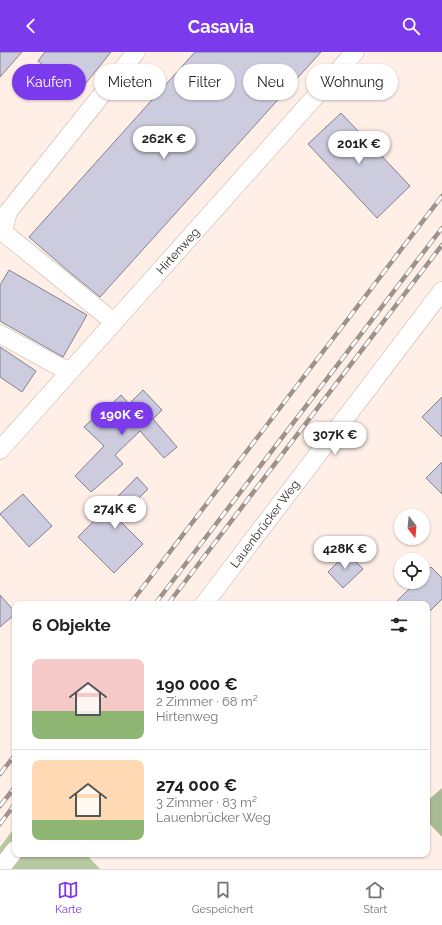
<!DOCTYPE html>
<html lang="de">
<meta charset="utf-8">
<style>
:root{--surface:#fff;--page:#f6f6f6;--text:#222;--muted:#767676;--line:#e0e0e0;--accent:#7c3aed}
body{margin:0;font-family:Raleway,sans-serif;background:var(--page);color:var(--text);height:100vh;display:flex;flex-direction:column;font-size:15px;white-space:nowrap}
*{box-sizing:border-box;margin:0}
p{font-size:13px;color:var(--muted)}
.icon{flex:none;width:22px;height:22px;fill:none;stroke:currentColor;stroke-width:2;stroke-linecap:round;stroke-linejoin:round}
.map{position:relative;flex:1;overflow:hidden}
.sheet{position:absolute;left:12px;top:549px;width:418px;height:256px;display:flex;flex-direction:column;background:var(--surface);border-radius:8px;box-shadow:0 1px 3px #0004}
.sheet>*{flex:none}
.hud{position:absolute;left:12px;top:12px;width:418px;height:36px;display:flex;gap:8px}
.needle{width:26px;rotate:164deg}
.tools{position:absolute;left:394px;top:457px;display:grid;gap:8px}
.tools a{display:grid;place-items:center;width:36px;height:36px;border-radius:50%;background:var(--surface);box-shadow:0 1px 3px #0004;font-size:20px}
.price{position:absolute;translate:-50% -34px;padding:0 9px;border-radius:14px;background:#fff;color:#222;font-size:13px;line-height:26px;filter:drop-shadow(0 1px 2px #0008)}
.price::after{content:'';position:absolute;left:50%;top:24px;width:12px;height:9px;margin-left:-6px;background:inherit;clip-path:polygon(0 0,100% 0,50% 100%)}
.price.selected{background:var(--accent);color:#fff}
ul{padding:0;list-style:none}
li{display:flex;align-items:center;gap:12px;height:100px;padding:0 20px}
li+li{border-top:1px solid var(--line)}
li span{display:grid;place-items:center;flex:none;width:112px;height:80px;border-radius:8px;color:#555}
li>.icon{margin-inline-start:auto}
span .icon{width:48px;height:48px;fill:#fffc;stroke-width:1}
li b{font-size:17px}
h2{display:flex;justify-content:space-between;align-items:center;height:48px;padding:0 20px;font-size:17px}
.tag{padding:0 14px;border-radius:18px;background:var(--surface);box-shadow:0 1px 3px #0004;font-size:14px;line-height:36px}
.tag.selected{background:var(--accent);color:#fff}
header{display:flex;justify-content:space-between;align-items:center;height:52px;padding:0 20px;background:var(--accent);color:#fff;font-size:18px;font-weight:700}
.dock{display:flex;justify-content:space-around;align-items:center;height:56px;border-top:1px solid var(--line);background:var(--surface);font-size:11px;color:var(--muted)}
.dock a{display:grid;justify-items:center;gap:2px}
.dock .selected{color:var(--accent)}
.map>svg:first-child{display:block}
.green{fill:#b6c9a0}
.forest{fill:#a7ba91}
.building{fill:#ccccde;stroke:#818192}
.lines{fill:none;stroke-linecap:round;stroke-linejoin:round}
.minor-casing{stroke:#c4b1a7;stroke-width:19}
.minor{stroke:#fff;stroke-width:18}
.rail-casing{stroke:#9e928c;stroke-width:4.5}
.rail{stroke:#fff;stroke-width:3;stroke-dasharray:9;stroke-linecap:butt}
.labels{text-anchor:middle;stroke-width:4;stroke-linejoin:round;paint-order:stroke}
.street-label{font-size:12px;fill:#312a26;stroke:#fff}
</style>
<header><svg class="icon" aria-label="back" viewBox="0 0 24 24"><path d="M15 5l-7 7 7 7"/></svg>Casavia<svg class="icon" aria-label="search" viewBox="0 0 24 24"><circle cx="10" cy="10" r="6"/><path d="M15 15l6 6"/></svg></header>
<div class="map">
<svg width="442" height="817" viewBox="0 0 442 817">
<rect width="100%" height="100%" fill="#ffefe7"/>
<polygon class="green" points="15,775 15,802 86,802 100,817 0,817 0,795"/>
<polygon class="forest" points="442,736 442,785 427,769 427,749"/>
<g class="building">
<polygon points="0,0 22,0 0,25"/>
<polygon points="45,0 111,0 78,41 38,9"/>
<polygon points="195,0 321,0 100,245 68,219 29,185"/>
<polygon points="341,61 410,134 377,166 308,92"/>
<polygon points="9,218 87,263 63,305 0,269 0,233"/>
<polygon points="0,295 36,319 22,340 0,325"/>
<polygon points="143,338 162,358 153,367 177,395 164,406 140,379 115,403 123,412 91,440 75,424 104,394 84,375 100,360 101,362 121,343 129,352"/>
<polygon points="442,345 442,385 422,365"/>
<polygon points="442,410 442,442 426,426"/>
<polygon points="137,425 148,437 118,467 143,492 114,521 78,485"/>
<polygon points="23,442 52,474 29,495 0,462"/>
<polygon points="347,501 363,517 343,536 328,520"/>
<polygon points="431,515 442,526 442,547 427,562 427,552 394,552 416,530 423,530 423,523"/>
<polygon points="0,543 15,560 15,562 0,575"/>
</g>
<g class="lines">
<g class="minor-casing">
<g id="minor">
<polyline points="114,270 3,180 8,160 136,0"/>
<polyline points="0,282 56,313 70,319"/>
<polyline points="0,398 355,0"/>
<polyline points="204,552 442,239"/>
<polyline points="0,817 15,798"/>
</g>
</g>
<use href="#minor" class="minor"/>
<g class="rail-casing">
<g id="rail">
<polyline points="130,552 442,144"/>
<polyline points="155,552 442,176"/>
<polyline points="168,552 442,193"/>
<polyline points="0,722 15,703"/>
<polyline points="0,754 15,735"/>
<polyline points="0,772 15,752"/>
</g>
</g>
<use href="#rail" class="rail"/>
</g>
<g class="labels">
<g class="street-label">
<text transform="translate(178 199) rotate(-48)" y="4">Hirtenweg</text>
<text transform="translate(265 472) rotate(-53)" y="4">Lauenbrücker Weg</text>
</g>
</g>
</svg>
<div class="tools">
<a><svg class="needle" viewBox="-14 -14 28 28"><path d="M0-13l5 13h-10z" fill="#e53935"/><path d="M0 13l5-13h-10z" fill="#767676"/></svg></a>
<a><svg class="icon" aria-label="locate" viewBox="0 0 24 24"><circle cx="12" cy="12" r="6"/><path d="M12 2v4M12 18v4M2 12h4M18 12h4"/></svg></a>
</div>
<b class="price" style="left:164px;top:108px">262K €</b>
<b class="price" style="left:359px;top:113px">201K €</b>
<b class="price selected" style="left:122px;top:384px">190K €</b>
<b class="price" style="left:335px;top:404px">307K €</b>
<b class="price" style="left:115px;top:478px">274K €</b>
<b class="price" style="left:345px;top:518px">428K €</b>
<div class="hud">
<a class="tag selected">Kaufen</a>
<a class="tag">Mieten</a>
<a class="tag">Filter</a>
<a class="tag">Neu</a>
<a class="tag">Wohnung</a>
</div>
<section class="sheet">
<h2>6 Objekte<svg class="icon" aria-label="filters" viewBox="0 0 24 24"><path d="M4 7h16M4 17h16"/><circle cx="9" cy="7" r="2"/><circle cx="15" cy="17" r="2"/></svg></h2>
<ul>
<li><span style="background:linear-gradient(#f6c9c9 65%,#8fb573 0)"><svg class="icon" aria-label="home" viewBox="0 0 24 24"><path d="M3 11l9-7 9 7M6 9v11h12V9"/></svg></span><div><b>190 000 €</b><p>2 Zimmer · 68 m²</p><p>Hirtenweg</p></div></li>
<li><span style="background:linear-gradient(#ffd9b3 75%,#8fb573 0)"><svg class="icon" aria-label="home" viewBox="0 0 24 24"><path d="M3 11l9-7 9 7M6 9v11h12V9"/></svg></span><div><b>274 000 €</b><p>3 Zimmer · 83 m²</p><p>Lauenbrücker Weg</p></div></li>
</ul>
</section>
</div>
<nav class="dock">
<a class="selected"><svg class="icon" aria-label="map" viewBox="0 0 24 24"><path d="M3 6l6-2 6 2 6-2v14l-6 2-6-2-6 2zM9 4v14M15 6v14"/></svg>Karte</a>
<a><svg class="icon" aria-label="saved" viewBox="0 0 24 24"><path d="M7 4h10v16l-5-4-5 4z"/></svg>Gespeichert</a>
<a><svg class="icon" aria-label="home" viewBox="0 0 24 24"><path d="M3 11l9-7 9 7M6 9v11h12V9"/></svg>Start</a>
</nav>
